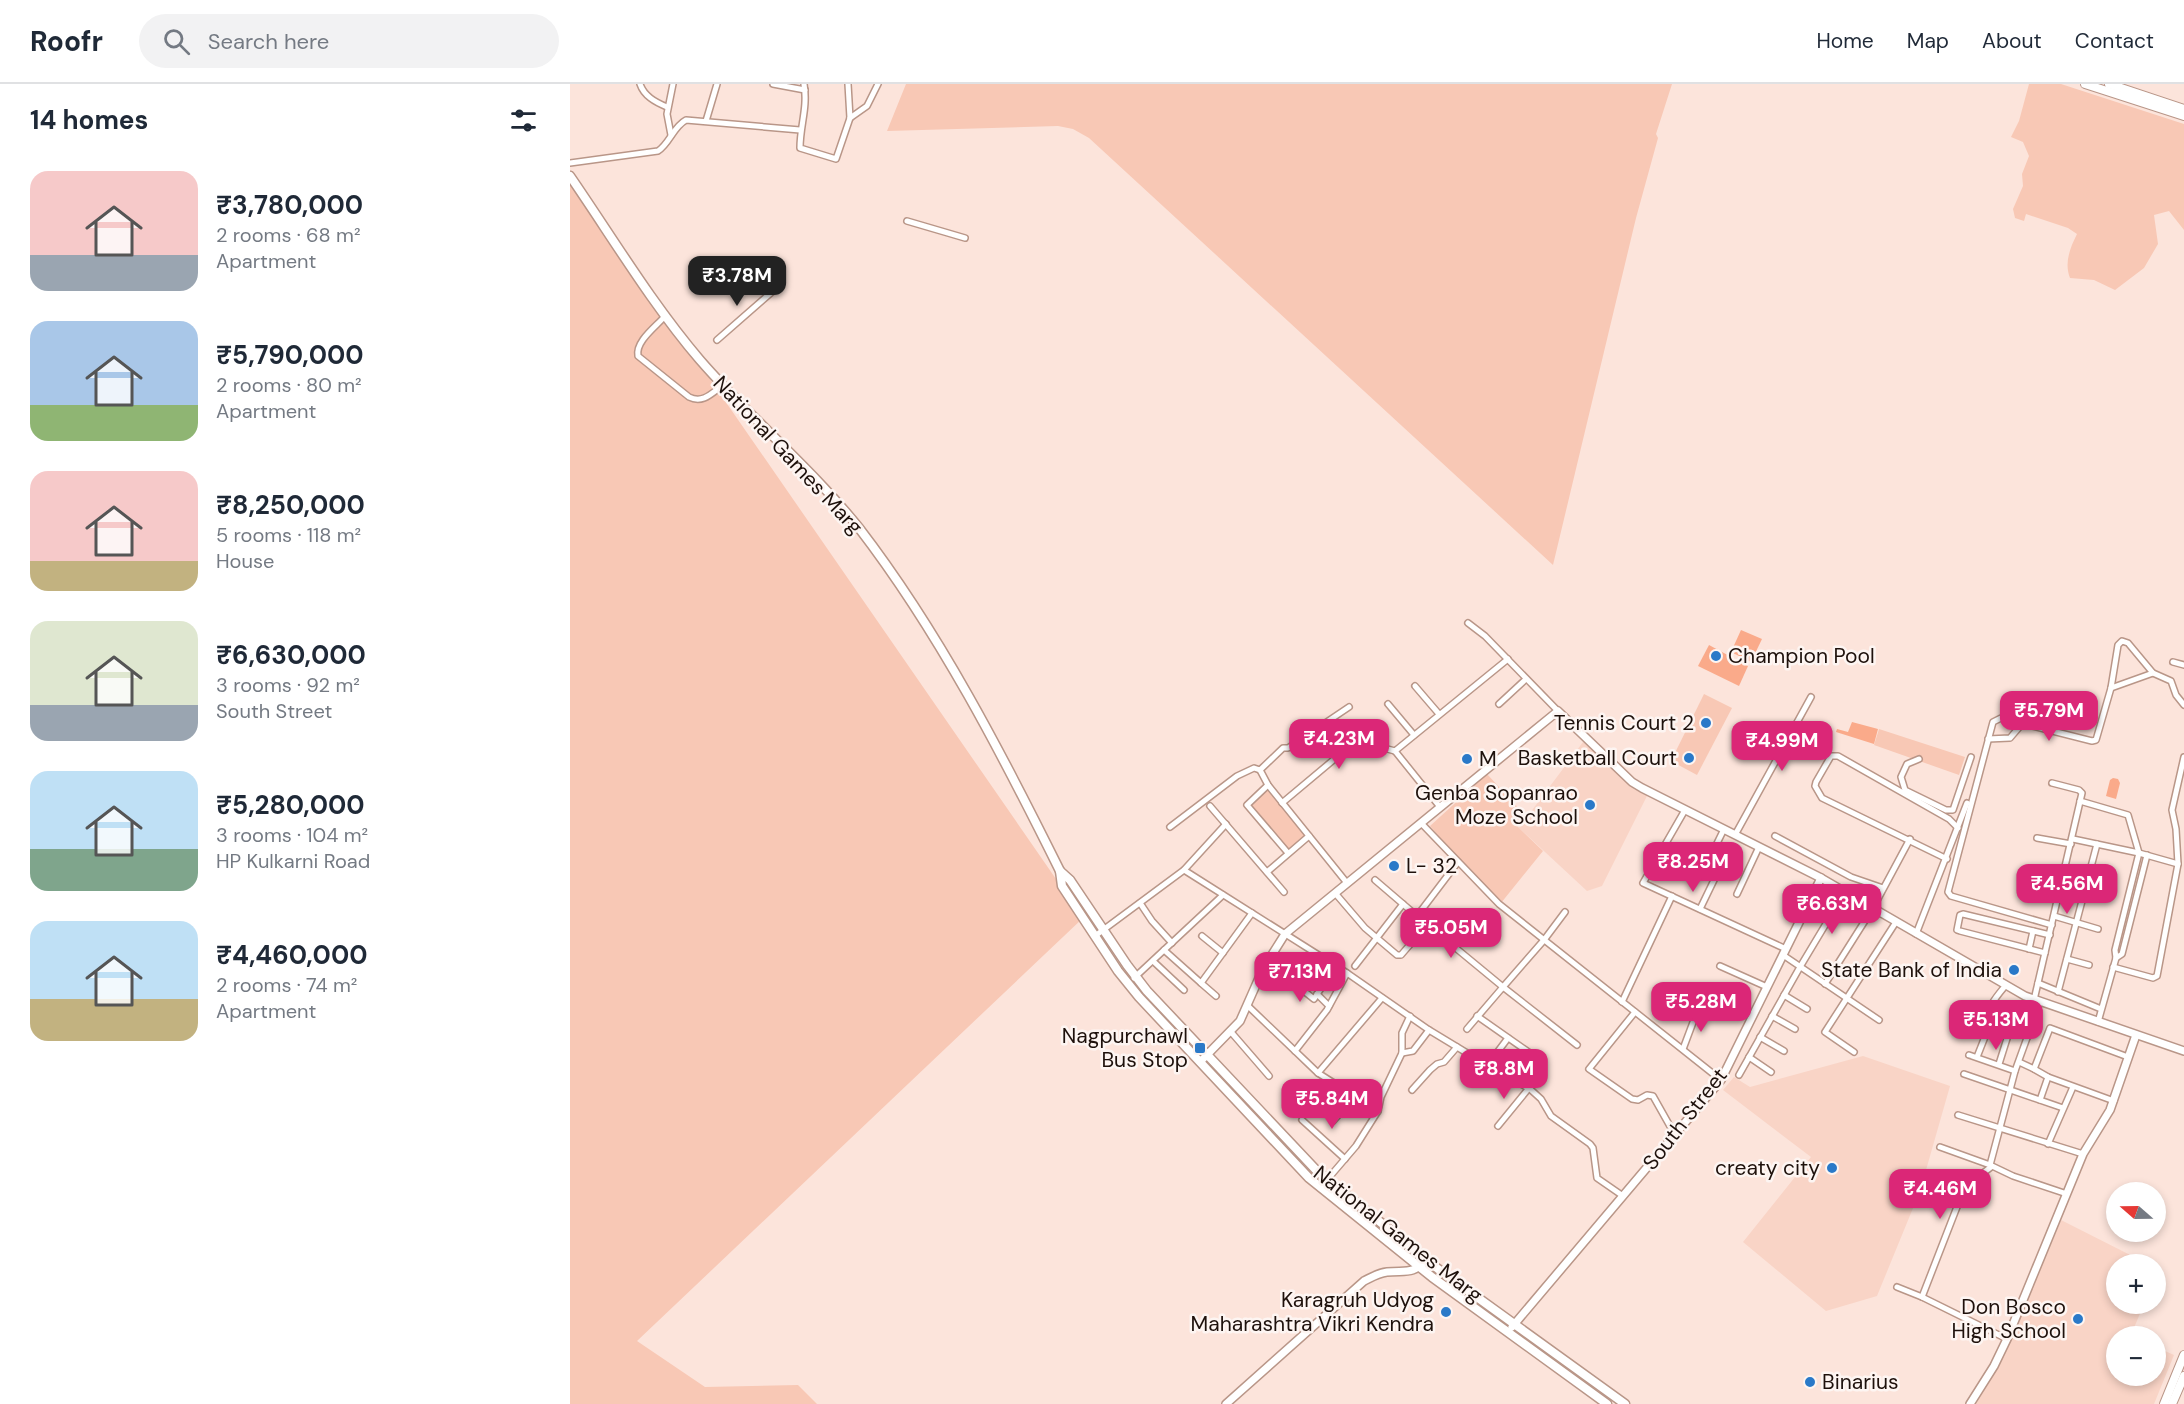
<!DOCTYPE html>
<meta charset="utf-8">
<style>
:root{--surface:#fff;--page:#f2f2f3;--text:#1f2937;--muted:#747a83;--line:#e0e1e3;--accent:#db2777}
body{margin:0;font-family:"DM Sans",sans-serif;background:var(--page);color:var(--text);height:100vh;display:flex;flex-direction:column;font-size:22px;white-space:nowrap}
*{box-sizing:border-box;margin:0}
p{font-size:20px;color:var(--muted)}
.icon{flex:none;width:33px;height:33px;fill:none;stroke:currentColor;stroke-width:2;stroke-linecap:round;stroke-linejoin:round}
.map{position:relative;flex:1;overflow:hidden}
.side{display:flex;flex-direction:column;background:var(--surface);width:570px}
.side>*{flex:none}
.needle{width:39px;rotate:290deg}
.controls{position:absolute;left:1536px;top:1098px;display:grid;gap:12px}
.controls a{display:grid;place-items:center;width:60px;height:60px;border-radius:50%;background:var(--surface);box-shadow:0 3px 9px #0003;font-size:30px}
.price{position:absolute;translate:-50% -51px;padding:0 14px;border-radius:12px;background:var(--accent);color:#fff;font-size:20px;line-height:39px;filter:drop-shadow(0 2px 3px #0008)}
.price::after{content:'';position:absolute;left:50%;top:36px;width:18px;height:14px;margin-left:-9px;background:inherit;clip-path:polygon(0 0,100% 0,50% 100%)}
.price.selected{background:#222;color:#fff}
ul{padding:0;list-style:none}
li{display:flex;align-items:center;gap:18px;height:150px;padding:0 30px}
li span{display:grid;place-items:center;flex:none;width:168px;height:120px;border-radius:18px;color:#555}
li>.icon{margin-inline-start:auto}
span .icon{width:72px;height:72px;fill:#fffc;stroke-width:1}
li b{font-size:26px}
h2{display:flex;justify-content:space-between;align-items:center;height:72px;padding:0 30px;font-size:26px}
header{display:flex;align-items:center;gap:36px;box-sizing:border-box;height:84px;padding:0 30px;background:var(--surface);border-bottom:2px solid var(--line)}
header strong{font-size:28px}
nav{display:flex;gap:33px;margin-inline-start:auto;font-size:21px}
.search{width:420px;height:54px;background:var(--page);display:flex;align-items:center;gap:15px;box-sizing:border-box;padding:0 21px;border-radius:33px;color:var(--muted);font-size:22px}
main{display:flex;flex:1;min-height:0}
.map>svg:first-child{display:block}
.built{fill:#f9d4c6}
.green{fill:#f8c8b5}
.water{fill:#faaa8a}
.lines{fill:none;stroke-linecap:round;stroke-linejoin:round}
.minor-casing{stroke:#b99688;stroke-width:8}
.tertiary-casing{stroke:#b99688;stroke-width:10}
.secondary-casing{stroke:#b99688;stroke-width:10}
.primary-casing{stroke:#b99688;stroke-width:11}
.minor{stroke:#fff;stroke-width:5}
.tertiary{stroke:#fff;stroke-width:7}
.secondary{stroke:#fff;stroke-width:8}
.primary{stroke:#fff;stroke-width:8}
.poi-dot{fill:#2a79c8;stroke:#fdf5f2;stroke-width:2}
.labels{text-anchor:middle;stroke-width:5;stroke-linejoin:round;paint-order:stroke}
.street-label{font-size:21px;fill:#1e110c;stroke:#fdf5f2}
.poi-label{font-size:21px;fill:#1e110c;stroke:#fdf5f2;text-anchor:end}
</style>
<header>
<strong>Roofr</strong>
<div class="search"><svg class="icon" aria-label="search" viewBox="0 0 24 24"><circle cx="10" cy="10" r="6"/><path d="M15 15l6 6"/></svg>Search here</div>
<nav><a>Home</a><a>Map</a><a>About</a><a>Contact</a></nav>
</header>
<main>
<section class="side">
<h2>14 homes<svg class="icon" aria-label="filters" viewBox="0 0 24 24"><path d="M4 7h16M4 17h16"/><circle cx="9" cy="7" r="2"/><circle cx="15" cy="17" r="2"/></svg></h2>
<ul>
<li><span style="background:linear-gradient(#f6c9c9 70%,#9aa5b1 0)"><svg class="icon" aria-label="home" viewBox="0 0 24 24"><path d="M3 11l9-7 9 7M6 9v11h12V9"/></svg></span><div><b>₹3,780,000</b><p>2 rooms · 68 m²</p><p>Apartment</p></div></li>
<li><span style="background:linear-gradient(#a9c7e8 70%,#8fb573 0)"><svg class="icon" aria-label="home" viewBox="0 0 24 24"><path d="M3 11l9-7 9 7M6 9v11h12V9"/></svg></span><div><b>₹5,790,000</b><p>2 rooms · 80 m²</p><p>Apartment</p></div></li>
<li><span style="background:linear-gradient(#f6c9c9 75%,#c2b280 0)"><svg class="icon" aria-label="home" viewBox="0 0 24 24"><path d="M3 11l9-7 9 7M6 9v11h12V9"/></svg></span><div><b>₹8,250,000</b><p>5 rooms · 118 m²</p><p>House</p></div></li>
<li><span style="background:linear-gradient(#dfe7d0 70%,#9aa5b1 0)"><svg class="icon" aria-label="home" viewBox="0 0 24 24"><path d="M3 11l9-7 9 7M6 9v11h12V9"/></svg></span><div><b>₹6,630,000</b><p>3 rooms · 92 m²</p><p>South Street</p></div></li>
<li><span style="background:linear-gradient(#bfe0f5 65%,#7fa58c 0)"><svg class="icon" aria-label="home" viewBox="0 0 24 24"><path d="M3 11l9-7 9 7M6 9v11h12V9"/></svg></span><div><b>₹5,280,000</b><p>3 rooms · 104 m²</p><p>HP Kulkarni Road</p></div></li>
<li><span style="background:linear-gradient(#bfe0f5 65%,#c2b280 0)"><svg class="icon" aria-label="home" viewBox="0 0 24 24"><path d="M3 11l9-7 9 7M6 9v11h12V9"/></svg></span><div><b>₹4,460,000</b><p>2 rooms · 74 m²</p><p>Apartment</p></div></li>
</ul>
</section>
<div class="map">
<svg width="1614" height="1320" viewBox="0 0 1614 1320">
<rect width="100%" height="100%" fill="#fce4db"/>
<g class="built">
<polygon points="1016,654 1079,708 1032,802 1017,807 948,743 957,733"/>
<polygon points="1293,972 1380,1002 1350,1107 1307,1212 1256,1227 1173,1158 1241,1073 1153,1006 1164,993 1180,1003"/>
<polygon points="1491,1136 1578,1180 1546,1180 1546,1220 1574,1220 1561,1251 1563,1252 1546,1252 1546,1292 1586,1292 1586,1263 1604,1271 1584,1320 1406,1320 1440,1257"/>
</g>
<g class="green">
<polygon points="336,0 1102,0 1086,50 1088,54 1066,134 983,481 519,54 503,45 488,42 317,47"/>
<path d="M1459,0h32l123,40v106l-15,-19 -15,4 4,29 -14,24 -29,22 -21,-10 -24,-2c-6,-15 0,-30 7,-44l-9,-6 -42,-14 -2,7 -9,-3 -2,-9 10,-23 -1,-12 7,-18 -6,-14 -12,-5 8,-16z"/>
<polygon points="0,93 513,834 67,1257 135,1303 228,1301 247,1320 0,1320"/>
<polygon points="1134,610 1162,624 1127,691 1101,677"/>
<polygon points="1309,645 1395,673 1389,691 1304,661"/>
<polygon points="917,690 957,733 948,743 973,767 931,819 889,776 860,742"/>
<polygon points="698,701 739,752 718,769 677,721"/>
</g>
<g class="water">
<polygon points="1171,546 1192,555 1181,578 1161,568"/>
<polygon points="1139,561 1178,582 1169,602 1128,582"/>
<polygon points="1282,638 1308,645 1304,660 1266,648 1267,645 1278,648"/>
<polygon points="1543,694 1548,695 1550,699 1546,715 1536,712 1540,696"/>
</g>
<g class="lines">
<g class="minor-casing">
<g id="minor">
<path d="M70,0c4,12 15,18 27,23"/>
<polyline points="203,0 235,6"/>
<path d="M234,0c4,24 -4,41 -4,64l36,11 14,-41 -2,-34"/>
<polyline points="280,34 297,22 308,0"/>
<polyline points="136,37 147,0"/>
<polyline points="101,51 97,30 103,0"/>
<path d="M0,79l88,-12c12,-8 15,-24 28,-31l114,10"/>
<polyline points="337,137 395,154"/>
<path d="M96,231c-9,11 -31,26 -28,41l51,41c14,7 23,-4 34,-12"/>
<polyline points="147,256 203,207"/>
<polyline points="898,539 915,552 988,627"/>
<polyline points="1603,578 1614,581"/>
<polyline points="845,602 869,630"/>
<polyline points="1541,604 1583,589"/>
<polyline points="818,620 844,651"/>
<polyline points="929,620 956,595"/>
<polyline points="1418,655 1440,654 1452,640"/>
<polyline points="825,667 938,575"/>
<polyline points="825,667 870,723"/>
<polyline points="1349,675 1337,680 1331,693 1335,706 1376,726 1383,726 1401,673"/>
<polyline points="690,686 698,701 777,799"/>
<polyline points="698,701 677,721 718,769"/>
<polyline points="1510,717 1558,731 1569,769 1545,866 1546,874 1528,938"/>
<polyline points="712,719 792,652 800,654 810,663 825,667"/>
<polyline points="640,722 714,808"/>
<polyline points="1115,726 1073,799 1216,865"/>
<polyline points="851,739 929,820 1151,996"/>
<polyline points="600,743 667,692 684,684 690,686 713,664 718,664 779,623"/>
<polyline points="1165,751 1241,613"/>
<polyline points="1205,752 1281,793 1313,804"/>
<polyline points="1467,754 1501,760"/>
<polyline points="1503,755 1569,769 1608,780"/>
<polyline points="1094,763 1144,788 1145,794 1130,825"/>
<polyline points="1377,775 1252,714 1245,702 1246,698 1261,672 1268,672 1379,735 1388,744"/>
<polyline points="888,778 847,832 933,903 974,856 995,828"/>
<polyline points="1135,784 1154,745"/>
<polyline points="614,786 656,740"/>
<polyline points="697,788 739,752"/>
<polyline points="1519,795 1537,801"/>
<polyline points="805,796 847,832"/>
<polyline points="765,809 795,844 827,871 831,871 857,841"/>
<polyline points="1167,810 1189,763"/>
<polyline points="570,819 582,837 602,859"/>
<polyline points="1484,832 1528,845"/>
<polyline points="1482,841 1381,812 1378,808 1423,638 1431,634 1522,657 1526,656 1541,604 1548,561 1552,557 1558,559 1583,589 1601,597 1606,611 1614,621"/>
<polyline points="1346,850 1397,719"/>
<polyline points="525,852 614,786 777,889 859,946 920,983 960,1005 971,1015 981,1032 1020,1060 1023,1064 1027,1094 1053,1112"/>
<polyline points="632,852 653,869"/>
<polyline points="1459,865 1463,847"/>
<polyline points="594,866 631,899 682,829"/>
<polyline points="1475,869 1390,847 1387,846 1390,831 1393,830 1480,851"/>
<polyline points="1213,871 1309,936"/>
<polyline points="1546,874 1552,870 1577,771"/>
<polyline points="1497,875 1519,881"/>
<polyline points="583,877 614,906"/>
<polyline points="697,878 744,915 757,895"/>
<polyline points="785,882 833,820"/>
<polyline points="1150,882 1197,903"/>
<polyline points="1543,883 1583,894 1587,892 1608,780 1606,745 1602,726 1614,673"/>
<polyline points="564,894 653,811"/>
<polyline points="631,899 646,912"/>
<polyline points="1468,899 1531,925"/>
<polyline points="1255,900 1303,824 1340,755"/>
<polyline points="1488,908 1527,760"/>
<polyline points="747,910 759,922"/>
<polyline points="1214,911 1237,925"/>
<polyline points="1464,916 1512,709 1509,706 1482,699"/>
<polyline points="1052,918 1102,812"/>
<polyline points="1470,918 1445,987 1420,1081 1443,1092 1497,1110"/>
<polyline points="678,922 748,989 808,1027 786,1062 750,1104"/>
<polyline points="1065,928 1019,985 1062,1015 1068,1016 1077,1011 1083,1012 1105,1051"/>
<polyline points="907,932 967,974"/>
<polyline points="1202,932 1225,945"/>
<path d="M1419,940c-4,-15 7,-27 17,-39"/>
<polyline points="897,945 933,903 1007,961"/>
<polyline points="661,948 699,992"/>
<polyline points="1190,953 1214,967"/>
<polyline points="1113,965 1128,925"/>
<polyline points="725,967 757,926 777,889"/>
<polyline points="1284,968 1255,948 1326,838"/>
<polyline points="832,969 843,967 859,946"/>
<polyline points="926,970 938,954"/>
<polyline points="1399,971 1445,987"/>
<polyline points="1179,973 1201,988"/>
<polyline points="1407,973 1420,940 1423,939 1458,952"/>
<polyline points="1449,978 1464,985 1478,993 1544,1017"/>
<polyline points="1429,980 1440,945"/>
<polyline points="1464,985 1480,944 1558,973"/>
<polyline points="748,989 812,914"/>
<polyline points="1394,990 1493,1024"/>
<polyline points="1169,991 1230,883 1275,808"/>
<polyline points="842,1006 860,986 867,980 874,978 887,963"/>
<polyline points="1470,1016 1478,993"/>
<polyline points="743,1023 766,1001"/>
<polyline points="808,1027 811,1013 832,969 832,949 840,932"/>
<polyline points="1388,1031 1513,1070"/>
<polyline points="732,1036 775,1075"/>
<polyline points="763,1037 785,1013"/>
<polyline points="928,1042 959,1004"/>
<polyline points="1478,1060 1503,1003"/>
<polyline points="1370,1063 1420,1081"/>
<polyline points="1327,1203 1352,1213 1437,1255"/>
<polyline points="1352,1213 1392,1110 1399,1100 1421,1083"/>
</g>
</g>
<g class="tertiary-casing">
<g id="tertiary">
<polyline points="630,978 670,937 693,885 715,850 988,627 1062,698 1072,704 1251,794 1455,912 1614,967"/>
<polyline points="942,1243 1151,996 1251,794"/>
<path d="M656,1320l138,-123c8,-4 14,-8 23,-9 19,-2 25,3 40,-12"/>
<polyline points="1400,1320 1424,1282 1437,1255 1513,1070 1540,1026 1566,951"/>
</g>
</g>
<g class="secondary-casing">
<g id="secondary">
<polyline points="1515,0 1614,32"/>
<polyline points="1539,0 1614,25"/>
<polyline points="1594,1320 1614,1271"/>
<polyline points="1602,1320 1614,1292"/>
</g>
</g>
<g class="primary-casing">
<g id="primary">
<path d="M0,92c42,61 82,128 130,184 51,59 111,108 159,168 80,104 143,226 201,343l2,15 56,85 21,26 170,181 123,99 175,127"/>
<polyline points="490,787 500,796 557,881 577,907 746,1086 868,1185 1055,1320"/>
</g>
</g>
<use href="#minor" class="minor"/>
<use href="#tertiary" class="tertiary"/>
<use href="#secondary" class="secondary"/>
<use href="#primary" class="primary"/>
</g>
<g class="poi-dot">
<circle cx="1146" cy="572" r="6"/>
<circle cx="1136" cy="639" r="6"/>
<circle cx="1119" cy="674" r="6"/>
<circle cx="897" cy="675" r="6"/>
<circle cx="1020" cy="721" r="6"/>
<circle cx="824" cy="782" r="6"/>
<circle cx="1444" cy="886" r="6"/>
<rect x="624" y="958" width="12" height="12" rx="3"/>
<circle cx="1262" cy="1084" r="6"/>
<circle cx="876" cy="1228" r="6"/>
<circle cx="1508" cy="1235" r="6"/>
<circle cx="1240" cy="1298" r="6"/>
</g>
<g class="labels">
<g class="street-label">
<text transform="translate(218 371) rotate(47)" y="7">National Games Marg</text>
<text transform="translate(1115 1035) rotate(-52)" y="7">South Street</text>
<text transform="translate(828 1150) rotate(38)" y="7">National Games Marg</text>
</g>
<g class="poi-label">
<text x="1158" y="579" text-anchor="start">Champion Pool</text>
<text x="1124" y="646">Tennis Court 2</text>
<text x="1107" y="681">Basketball Court</text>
<text x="909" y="682" text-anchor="start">M</text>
<text x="1008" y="716">Genba Sopanrao<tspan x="1008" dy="24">Moze School</tspan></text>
<text x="836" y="789" text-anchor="start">L- 32</text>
<text x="1432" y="893">State Bank of India</text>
<text x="618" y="959">Nagpurchawl<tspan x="618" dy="24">Bus Stop</tspan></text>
<text x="1250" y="1091">creaty city</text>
<text x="864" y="1223">Karagruh Udyog<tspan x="864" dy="24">Maharashtra Vikri Kendra</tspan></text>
<text x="1496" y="1230">Don Bosco<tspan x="1496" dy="24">High School</tspan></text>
<text x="1252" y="1305" text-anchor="start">Binarius</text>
</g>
</g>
</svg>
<div class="controls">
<a><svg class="needle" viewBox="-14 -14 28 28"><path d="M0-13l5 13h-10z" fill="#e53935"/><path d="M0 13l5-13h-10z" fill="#747a83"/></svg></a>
<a>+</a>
<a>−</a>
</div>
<b class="price selected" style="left:167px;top:223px">₹3.78M</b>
<b class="price" style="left:1479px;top:658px">₹5.79M</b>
<b class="price" style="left:769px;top:686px">₹4.23M</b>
<b class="price" style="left:1212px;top:688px">₹4.99M</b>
<b class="price" style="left:1123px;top:809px">₹8.25M</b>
<b class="price" style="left:1497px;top:831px">₹4.56M</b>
<b class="price" style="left:1262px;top:851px">₹6.63M</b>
<b class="price" style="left:881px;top:875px">₹5.05M</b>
<b class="price" style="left:730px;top:919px">₹7.13M</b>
<b class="price" style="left:1131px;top:949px">₹5.28M</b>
<b class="price" style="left:1426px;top:967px">₹5.13M</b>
<b class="price" style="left:934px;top:1016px">₹8.8M</b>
<b class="price" style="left:762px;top:1046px">₹5.84M</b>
<b class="price" style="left:1370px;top:1136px">₹4.46M</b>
</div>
</main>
